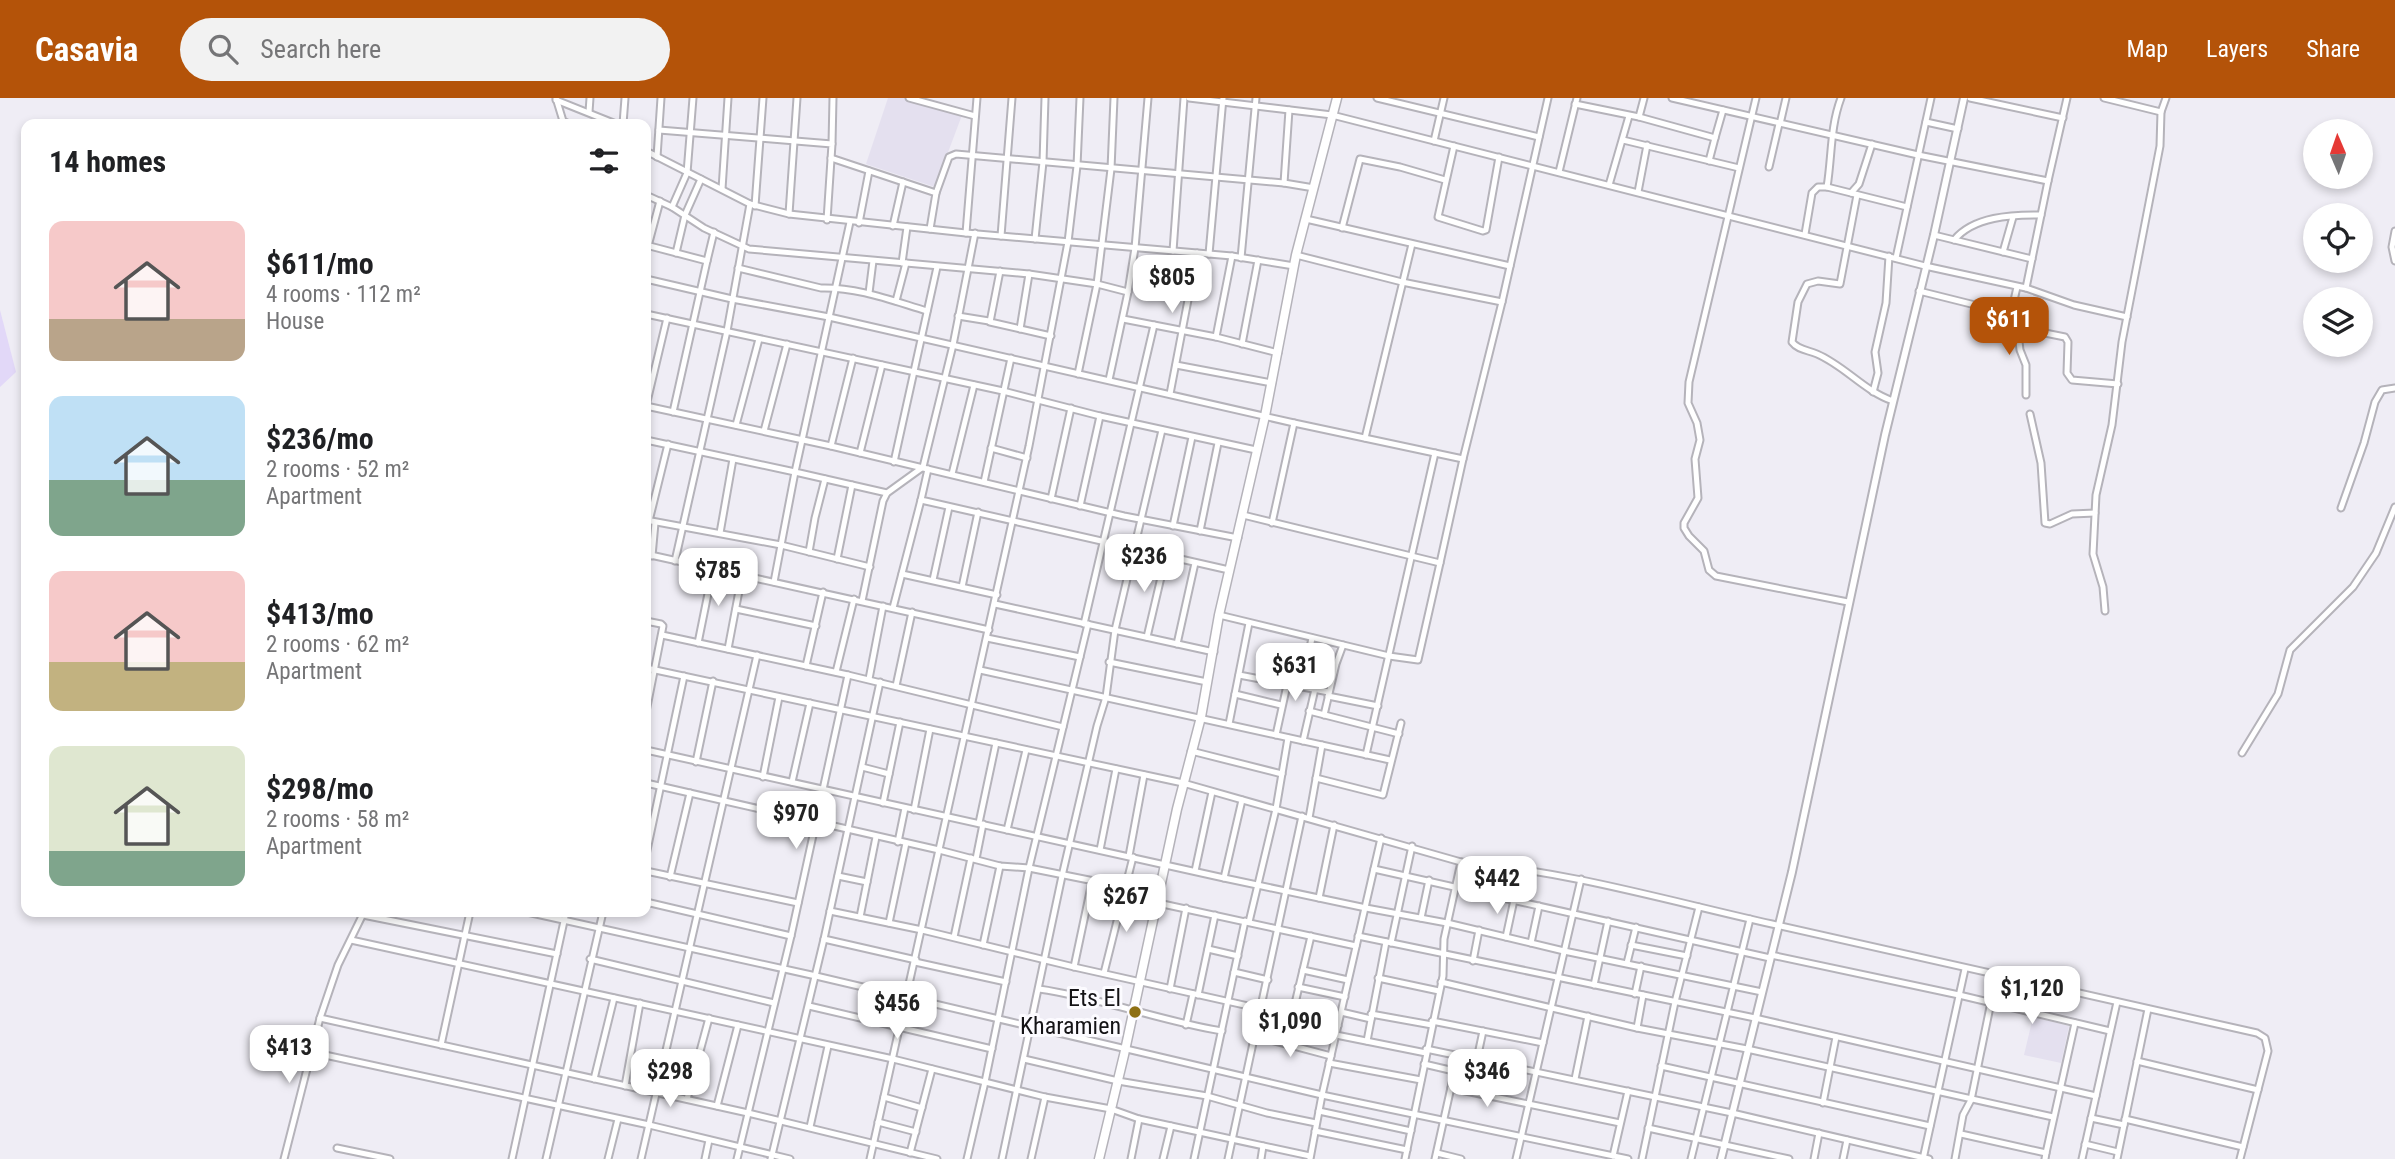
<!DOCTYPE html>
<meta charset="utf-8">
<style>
:root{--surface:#fff;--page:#f2f2f2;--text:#202124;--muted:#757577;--accent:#b45309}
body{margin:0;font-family:"Roboto Condensed",sans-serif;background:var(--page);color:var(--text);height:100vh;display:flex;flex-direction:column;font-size:26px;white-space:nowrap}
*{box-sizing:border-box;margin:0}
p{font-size:23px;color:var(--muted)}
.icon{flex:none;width:38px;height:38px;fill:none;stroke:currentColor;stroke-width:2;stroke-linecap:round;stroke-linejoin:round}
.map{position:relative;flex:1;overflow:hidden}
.side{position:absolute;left:21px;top:21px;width:630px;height:798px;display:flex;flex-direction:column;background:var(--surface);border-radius:14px;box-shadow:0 4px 10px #0003}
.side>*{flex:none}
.needle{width:46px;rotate:358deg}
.tools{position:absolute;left:2303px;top:21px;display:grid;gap:14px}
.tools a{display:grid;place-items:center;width:70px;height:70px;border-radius:50%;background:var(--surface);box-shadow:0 4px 10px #0003;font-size:35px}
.price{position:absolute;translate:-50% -60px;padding:0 16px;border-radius:14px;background:#fff;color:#222;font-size:23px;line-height:46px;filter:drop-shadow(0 2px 4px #0008)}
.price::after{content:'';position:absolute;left:50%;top:42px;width:21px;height:16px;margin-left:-10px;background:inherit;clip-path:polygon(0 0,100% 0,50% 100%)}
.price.selected{background:var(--accent);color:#fff}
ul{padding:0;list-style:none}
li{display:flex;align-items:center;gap:21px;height:175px;padding:0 28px}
li span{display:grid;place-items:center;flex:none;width:196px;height:140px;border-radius:14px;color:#555}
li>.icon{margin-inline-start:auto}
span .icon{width:84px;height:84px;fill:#fffc;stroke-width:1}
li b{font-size:30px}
h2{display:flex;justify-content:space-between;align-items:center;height:84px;padding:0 28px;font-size:30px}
header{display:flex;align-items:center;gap:42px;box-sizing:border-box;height:98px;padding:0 35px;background:var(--accent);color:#fff}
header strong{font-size:33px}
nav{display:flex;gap:38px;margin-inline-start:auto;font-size:24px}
.search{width:490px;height:63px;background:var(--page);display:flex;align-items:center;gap:18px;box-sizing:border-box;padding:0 24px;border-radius:38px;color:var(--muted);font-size:26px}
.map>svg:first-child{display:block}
.built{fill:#e4e0ef}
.garden{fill:#e2d8f8}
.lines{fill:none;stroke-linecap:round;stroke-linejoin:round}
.minor-casing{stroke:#b5b3ba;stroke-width:9}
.tertiary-casing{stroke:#b5b3ba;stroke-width:10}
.primary-casing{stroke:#b5b3ba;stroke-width:11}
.minor{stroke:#fff;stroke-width:5}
.tertiary{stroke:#fff;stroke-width:6}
.primary{stroke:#fff;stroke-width:8}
.poi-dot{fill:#8e7014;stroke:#fcfbff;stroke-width:2.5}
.labels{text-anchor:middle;stroke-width:6;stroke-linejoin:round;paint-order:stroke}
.poi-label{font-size:24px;fill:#141316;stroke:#fcfbff;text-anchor:end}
</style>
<header>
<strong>Casavia</strong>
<div class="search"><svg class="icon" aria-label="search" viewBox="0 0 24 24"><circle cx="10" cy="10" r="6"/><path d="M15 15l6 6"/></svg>Search here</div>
<nav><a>Map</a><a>Layers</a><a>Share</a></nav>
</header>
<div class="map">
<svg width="2395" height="1061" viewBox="0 0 2395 1061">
<rect width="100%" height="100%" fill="#efedf5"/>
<g class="built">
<polygon points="888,0 905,0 962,17 935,89 866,66"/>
<polygon points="2033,919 2069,928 2061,965 2024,957"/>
</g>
<polygon class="garden" points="0,212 16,274 0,289"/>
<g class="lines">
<g class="minor-casing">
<g id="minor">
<polyline points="556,0 563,23 569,26"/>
<polyline points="909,0 975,18"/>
<polyline points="1189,0 1332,17 1925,168 2026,190 2048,83"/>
<polyline points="1377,0 1539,39"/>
<polyline points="1672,0 1918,57 2048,83 2067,0"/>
<polyline points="1756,0 1689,284 1688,305 1697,325 1700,342 1695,361 1698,400 1684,425 1684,430 1689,438 1704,453 1709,472 1716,478 1848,504"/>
<polyline points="1970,0 2063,20"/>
<polyline points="2104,0 2161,14"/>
<polyline points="556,2 616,26"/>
<polyline points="1575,6 1639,19 1715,40 1709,63"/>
<polyline points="589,14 590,0"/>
<polyline points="1639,19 1644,0"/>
<polyline points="1926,24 1958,31"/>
<polyline points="623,26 625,0"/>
<polyline points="1780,26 1786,0"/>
<polyline points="659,32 832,46 827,122"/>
<polyline points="1715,40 1723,12"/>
<polyline points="1623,42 1739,70"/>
<polyline points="1434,43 1444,0"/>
<polyline points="832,46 833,0"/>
<polyline points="1454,48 1438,119 1483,133 1486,132 1499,59"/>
<polyline points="646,53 750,106 789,116 966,135 1232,158 1294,168"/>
<polyline points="657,59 661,0"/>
<polyline points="831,60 936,95 930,131"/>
<polyline points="1769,69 1779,26"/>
<polyline points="1559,74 1577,0"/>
<polyline points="1284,85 1289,12"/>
<polyline points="1609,87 1629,18"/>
<path d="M1827,89c5,-30 3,-60 14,-89"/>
<polyline points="722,91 728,0"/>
<polyline points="1638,94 1647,47"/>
<polyline points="936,95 949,59 956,56 1284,85 1314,90"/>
<polyline points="1851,95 1859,86 1872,46"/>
<polyline points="646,97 672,109 704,130 749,151 1029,176 1097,186 1128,194"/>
<path d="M1857,97l-17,89 -22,-3 -11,3 -9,18 -6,40c6,8 16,8 25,12 28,12 47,37 76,47"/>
<polyline points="755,108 763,0"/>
<polyline points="672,109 687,75 693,0"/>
<polyline points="789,116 797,0"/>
<polyline points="1306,121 1510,168"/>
<polyline points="850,124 795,374 887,395"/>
<polyline points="859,125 869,73"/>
<polyline points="893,128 903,84"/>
<polyline points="1342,130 1360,61 1400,69 1445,82"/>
<polyline points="2395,133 2392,149 2395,163"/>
<polyline points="966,135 977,0"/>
<polyline points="1805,136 1812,95 1818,89 1827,89 1907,109"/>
<polyline points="1934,137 2032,161"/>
<polyline points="1001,138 1012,0"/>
<polyline points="1035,141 1043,64 1045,0"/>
<path d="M1954,142c20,-24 57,-25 87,-25"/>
<polyline points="646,147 707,163 673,314"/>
<polyline points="648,148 660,103"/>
<polyline points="1173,153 1184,0"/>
<polyline points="2003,154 2013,119"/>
<polyline points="676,155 685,117 701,81"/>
<polyline points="1209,156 1223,0"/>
<polyline points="1296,157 1402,184 1502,204 1548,0"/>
<polyline points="1232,158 1216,239 1278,255"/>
<polyline points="1241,160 1256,0"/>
<polyline points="1896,160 1931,0"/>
<polyline points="707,163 714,134"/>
<polyline points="902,165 907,129"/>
<path d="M738,170l83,20c37,-1 72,13 106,23"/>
<polyline points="1000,173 990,224 1051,238"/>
<polyline points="646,181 732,201 829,219 1294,325 1463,361 1502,204"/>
<polyline points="2026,190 2074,207 2127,219"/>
<polyline points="1919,193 2011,216 2031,223 2035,233 2065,239 2068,244 2067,275 2072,282 2118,286"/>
<polyline points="869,195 873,163"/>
<polyline points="896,203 906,165"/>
<polyline points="646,216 1003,293 1100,318 1256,352"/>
<polyline points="2011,216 2017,189"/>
<polyline points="958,218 989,223"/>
<polyline points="2016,219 2020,252 2026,267 2026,297"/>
<polyline points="667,220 646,308 831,348 1124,418 1238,440"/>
<polyline points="1123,221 1216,239"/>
<polyline points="1020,231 1029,176"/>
<polyline points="1242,246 1258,162"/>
<polyline points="1176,267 1272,285"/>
<polyline points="1078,276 1097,186 1111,71 1114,0"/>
<polyline points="1109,282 1128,194 1135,150 1148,0"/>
<polyline points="1873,294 1878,275 1875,254 1886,205 1889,158"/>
<polyline points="1170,296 1197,155"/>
<polyline points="2030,316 2041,365 2045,425 2050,426 2072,416 2095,415"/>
<polyline points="736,327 759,241"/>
<polyline points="764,333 787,246"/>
<polyline points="1365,340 1412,146"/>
<polyline points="646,342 795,374 774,484"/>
<polyline points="831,348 853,260"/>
<polyline points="991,350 1027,360"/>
<polyline points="860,355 882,267"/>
<polyline points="894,364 937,169"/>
<polyline points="928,371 921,402 1229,472"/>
<polyline points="952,376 974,287"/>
<polyline points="984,384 1011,260"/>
<polyline points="1051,401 1071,310"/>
<polyline points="1080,408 1100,318"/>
<polyline points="2341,410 2364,345 2375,304 2382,292 2395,290"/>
<polyline points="1243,417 1440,465 1463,361"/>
<polyline points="646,422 781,447 870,469"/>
<polyline points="649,423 668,346"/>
<polyline points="1272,425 1294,325"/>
<polyline points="1173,428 1192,339"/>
<polyline points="1200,433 1218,345"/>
<polyline points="720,435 733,361"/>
<polyline points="809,454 815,420 825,381"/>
<polyline points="646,456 989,532"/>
<polyline points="652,458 655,425"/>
<polyline points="837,461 852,387"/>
<polyline points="675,463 727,233 750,106"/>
<polyline points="902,476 997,497"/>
<polyline points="933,482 949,409"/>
<polyline points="962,489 978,414"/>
<polyline points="862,503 883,403 887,395 923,369 953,247 975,135"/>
<polyline points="995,506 1214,554"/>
<polyline points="893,510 921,402"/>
<polyline points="736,511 816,528"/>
<polyline points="2105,513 2103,489 2093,456 2096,397 2112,327 2122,244 2160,48 2161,14 2166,0"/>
<polyline points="1219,517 1389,558 1418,562 1440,465"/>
<polyline points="646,523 661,526 663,528 646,614"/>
<polyline points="1084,526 1154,227"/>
<polyline points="662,537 848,577 1063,629"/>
<polyline points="1147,539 1166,458"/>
<polyline points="987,540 1080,559"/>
<polyline points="698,545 713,471"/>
<polyline points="1177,546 1195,465"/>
<polyline points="728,551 742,477"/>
<polyline points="1109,564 1207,584"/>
<polyline points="806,568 823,494"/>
<path d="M646,570l537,115 278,79c106,9 208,39 311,62 161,37 323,73 485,109l8,5 3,13 -28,108"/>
<polyline points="980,572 1390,662"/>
<polyline points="836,574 854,501"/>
<polyline points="1239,577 1329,594"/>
<polyline points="869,581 883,508"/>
<polyline points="880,584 824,841 916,862"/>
<polyline points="896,588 912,514"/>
<polyline points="1302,589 1312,540"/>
<polyline points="1235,596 1281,607"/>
<polyline points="1328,598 1378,608"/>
<polyline points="1309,613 1399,636"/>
<polyline points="1324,617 1336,566 1343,547"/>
<polyline points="1229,626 1249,525"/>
<polyline points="1276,637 1291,569"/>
<polyline points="1303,643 1315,591"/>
<polyline points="646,652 1224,780 1366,810 1447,825 1564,853 1762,894"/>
<polyline points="1191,653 1282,676"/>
<polyline points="2242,655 2278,596 2290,552 2353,489 2376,455 2395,409"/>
<polyline points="1366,657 1435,355"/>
<polyline points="696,664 713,583"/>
<polyline points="862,669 889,676"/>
<polyline points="763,679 779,599"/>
<polyline points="1316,680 1383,697 1401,625"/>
<polyline points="792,684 810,605"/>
<polyline points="646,685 939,752 1000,768 1029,770 1159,796"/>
<polyline points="883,705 900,624"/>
<polyline points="914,712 930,631"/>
<polyline points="1309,720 1322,647"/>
<polyline points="979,725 996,645"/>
<polyline points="1007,732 1026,652"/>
<polyline points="898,744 905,710"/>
<polyline points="1100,752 1116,671"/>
<polyline points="646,757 684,578"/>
<polyline points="1129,758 1144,677"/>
<polyline points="976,761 983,726"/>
<polyline points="1374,771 1770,860"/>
<polyline points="646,773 798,805"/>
<polyline points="1195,773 1212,694"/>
<polyline points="838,778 867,784"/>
<polyline points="670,779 690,695"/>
<polyline points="1224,780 1242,702"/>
<polyline points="1485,795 1490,766"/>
<polyline points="1319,800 1334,727"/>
<polyline points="646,804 791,838"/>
<polyline points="1158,805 1356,848"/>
<polyline points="830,813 922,832 1074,869 1338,928"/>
<polyline points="364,814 338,867 320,920 748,1015 937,1061"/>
<polyline points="527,814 816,878 1322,997 1628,1061"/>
<polyline points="363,817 557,856"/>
<polyline points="860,819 876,739"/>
<polyline points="1421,820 1429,782"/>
<polyline points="1249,824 1276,711 1288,640"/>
<polyline points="889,825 906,745"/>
<polyline points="1358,838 1755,920 2096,998"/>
<polyline points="954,839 971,760"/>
<polyline points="1506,839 1514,802"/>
<polyline points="351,842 893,961 1045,999 1111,1011 1139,1021 1310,1058"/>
<polyline points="1391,845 1412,748"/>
<polyline points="1531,845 1539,808"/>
<polyline points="983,847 1000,768"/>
<polyline points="1631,847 1687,858"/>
<polyline points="1208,851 1238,858"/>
<polyline points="1771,857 1959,897 2110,933"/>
<polyline points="590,861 774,905"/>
<polyline points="1473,863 1479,832"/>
<polyline points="915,864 1006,884"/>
<polyline points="1627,865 1636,829"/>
<polyline points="1074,869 1092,784"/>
<polyline points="1303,872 1348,882"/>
<polyline points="1234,874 1268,882"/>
<polyline points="1104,875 1133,759"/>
<polyline points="1378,880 1439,893"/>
<polyline points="1441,884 1637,930 1747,951 2053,1019"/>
<polyline points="1594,887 1608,823"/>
<polyline points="1298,889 1345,899"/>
<path d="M1039,891c63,9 121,32 183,42"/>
<polyline points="1170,891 1186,810"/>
<polyline points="1635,896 1641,868"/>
<polyline points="1198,897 1215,817"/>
<polyline points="809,908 992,951"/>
<polyline points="1341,914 1371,921"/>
<polyline points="1371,916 1432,927"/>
<polyline points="1292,918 1311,838"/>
<polyline points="1432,923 1543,945"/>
<polyline points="1186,927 1193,896"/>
<polyline points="1637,930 1643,897"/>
<polyline points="1336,937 1426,955"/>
<polyline points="1256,938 1331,958"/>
<polyline points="1367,943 1386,844"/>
<polyline points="441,947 470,814"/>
<polyline points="1426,951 1732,1015 1929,1061"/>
<polyline points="311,954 649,1027 790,1061"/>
<polyline points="1024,961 1118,983 1207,998 1267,1015 1316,1025"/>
<polyline points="1477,961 1483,933"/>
<polyline points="2137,963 2258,992"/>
<polyline points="1329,965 1421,982"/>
<polyline points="1424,966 1454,973"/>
<polyline points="1661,968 1930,1028"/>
<polyline points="594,981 614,900"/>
<polyline points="1575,981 1588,918"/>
<polyline points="625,988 640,905"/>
<polyline points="1451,990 1620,1025"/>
<polyline points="884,999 922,1010"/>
<polyline points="687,1001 709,920"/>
<polyline points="1823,1005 1836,939"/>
<polyline points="717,1008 738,927"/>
<polyline points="1319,1013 1411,1033"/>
<polyline points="2091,1020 2124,1027"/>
<polyline points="2125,1021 2243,1049"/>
<polyline points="878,1024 916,1034"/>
<polyline points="810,1029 828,948"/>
<polyline points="1648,1030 1789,1061"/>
<polyline points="1315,1033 1407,1052"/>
<polyline points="1961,1036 2046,1055 2045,1061"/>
<polyline points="2085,1046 2118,1054"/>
<polyline points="337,1050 390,1061"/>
<polyline points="910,1055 932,971"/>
<polyline points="1437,1055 1461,1061"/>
<polyline points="2046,1055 2075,925"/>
<polyline points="1613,1058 1628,993"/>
<polyline points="284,1061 320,920"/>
<polyline points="512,1061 566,814"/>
<polyline points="546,1061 603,814"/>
<polyline points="608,1061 618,1021"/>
<polyline points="641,1061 757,557"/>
<polyline points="705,1061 709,1042"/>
<polyline points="737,1061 791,838 848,577"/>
<polyline points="771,1061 824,841"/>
<polyline points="870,1061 1029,348 1068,144 1077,68 1080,0"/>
<polyline points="967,1061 985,984 1029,770 1088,526"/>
<polyline points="1002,1061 1062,778 1097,628 1106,599 1115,532 1162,332"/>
<polyline points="1031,1061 1045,999"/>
<polyline points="1131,1061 1139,1021"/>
<polyline points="1163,1061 1171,1028"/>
<polyline points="1194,1061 1245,823"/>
<polyline points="1228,1061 1302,718"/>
<polyline points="1261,1061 1263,1048"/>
<polyline points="1310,1061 1322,997 1381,740"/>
<polyline points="1405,1061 1443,878 1444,841 1461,764"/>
<polyline points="1435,1061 1458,958"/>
<polyline points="1516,1061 1581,781"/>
<polyline points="1642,1061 1675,904 1699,809"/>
<polyline points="1691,1061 1750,821"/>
<polyline points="1814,1061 1819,1035"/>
<polyline points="1843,1061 1847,1042"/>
<polyline points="1923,1061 1965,871"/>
<polyline points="1955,1061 1963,1017 1971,1002 1991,904"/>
<polyline points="2082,1061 2117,904"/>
<polyline points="2117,1061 2148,911"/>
</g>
</g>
<g class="tertiary-casing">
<polyline id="tertiary" points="1721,1061 1792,774 1885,337 1934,137 1964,0"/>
</g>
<g class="primary-casing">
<polyline id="primary" points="1099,1061 1124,957 1177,711 1201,619 1219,517 1265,318 1296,157 1337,0"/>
</g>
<use href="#minor" class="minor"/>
<use href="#tertiary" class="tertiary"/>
<use href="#primary" class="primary"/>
</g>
<circle class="poi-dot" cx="1135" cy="914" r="7"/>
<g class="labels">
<g class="poi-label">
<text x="1121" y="908">Ets El<tspan x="1121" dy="28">Kharamien</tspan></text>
</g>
</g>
</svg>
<div class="tools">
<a><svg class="needle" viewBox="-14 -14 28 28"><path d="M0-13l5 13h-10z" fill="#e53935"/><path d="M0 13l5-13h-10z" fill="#757577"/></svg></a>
<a><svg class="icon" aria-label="locate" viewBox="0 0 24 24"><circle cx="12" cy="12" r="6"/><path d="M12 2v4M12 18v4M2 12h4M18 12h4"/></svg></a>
<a><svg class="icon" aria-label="layers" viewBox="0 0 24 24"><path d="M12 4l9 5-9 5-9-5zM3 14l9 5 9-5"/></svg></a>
</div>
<b class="price" style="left:1172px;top:217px">$805</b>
<b class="price selected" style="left:2009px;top:259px">$611</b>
<b class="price" style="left:1144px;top:496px">$236</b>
<b class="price" style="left:718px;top:510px">$785</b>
<b class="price" style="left:1295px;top:605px">$631</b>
<b class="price" style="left:796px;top:753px">$970</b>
<b class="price" style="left:1497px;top:818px">$442</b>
<b class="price" style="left:1126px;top:836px">$267</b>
<b class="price" style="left:2032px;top:928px">$1,120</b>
<b class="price" style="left:897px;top:943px">$456</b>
<b class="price" style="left:1290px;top:961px">$1,090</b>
<b class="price" style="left:289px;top:987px">$413</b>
<b class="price" style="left:670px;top:1011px">$298</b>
<b class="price" style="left:1487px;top:1011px">$346</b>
<section class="side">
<h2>14 homes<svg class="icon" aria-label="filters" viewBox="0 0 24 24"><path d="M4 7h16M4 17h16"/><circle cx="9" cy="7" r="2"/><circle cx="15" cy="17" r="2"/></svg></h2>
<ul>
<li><span style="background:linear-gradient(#f6c9c9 70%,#b9a48a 0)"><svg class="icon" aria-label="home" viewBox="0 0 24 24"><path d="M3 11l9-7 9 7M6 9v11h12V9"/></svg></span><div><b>$611/mo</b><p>4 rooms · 112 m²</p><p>House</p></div></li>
<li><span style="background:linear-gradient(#bfe0f5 60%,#7fa58c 0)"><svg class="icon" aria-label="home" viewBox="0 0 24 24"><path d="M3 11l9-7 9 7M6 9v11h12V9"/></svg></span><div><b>$236/mo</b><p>2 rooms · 52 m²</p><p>Apartment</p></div></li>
<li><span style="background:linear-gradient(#f6c9c9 65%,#c2b280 0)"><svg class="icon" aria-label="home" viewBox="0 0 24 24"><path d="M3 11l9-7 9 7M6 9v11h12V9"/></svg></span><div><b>$413/mo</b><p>2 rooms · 62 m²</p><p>Apartment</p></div></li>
<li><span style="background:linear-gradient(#dfe7d0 75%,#7fa58c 0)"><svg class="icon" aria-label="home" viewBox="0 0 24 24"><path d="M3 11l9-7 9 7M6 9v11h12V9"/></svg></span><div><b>$298/mo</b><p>2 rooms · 58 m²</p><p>Apartment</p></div></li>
</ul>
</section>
</div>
